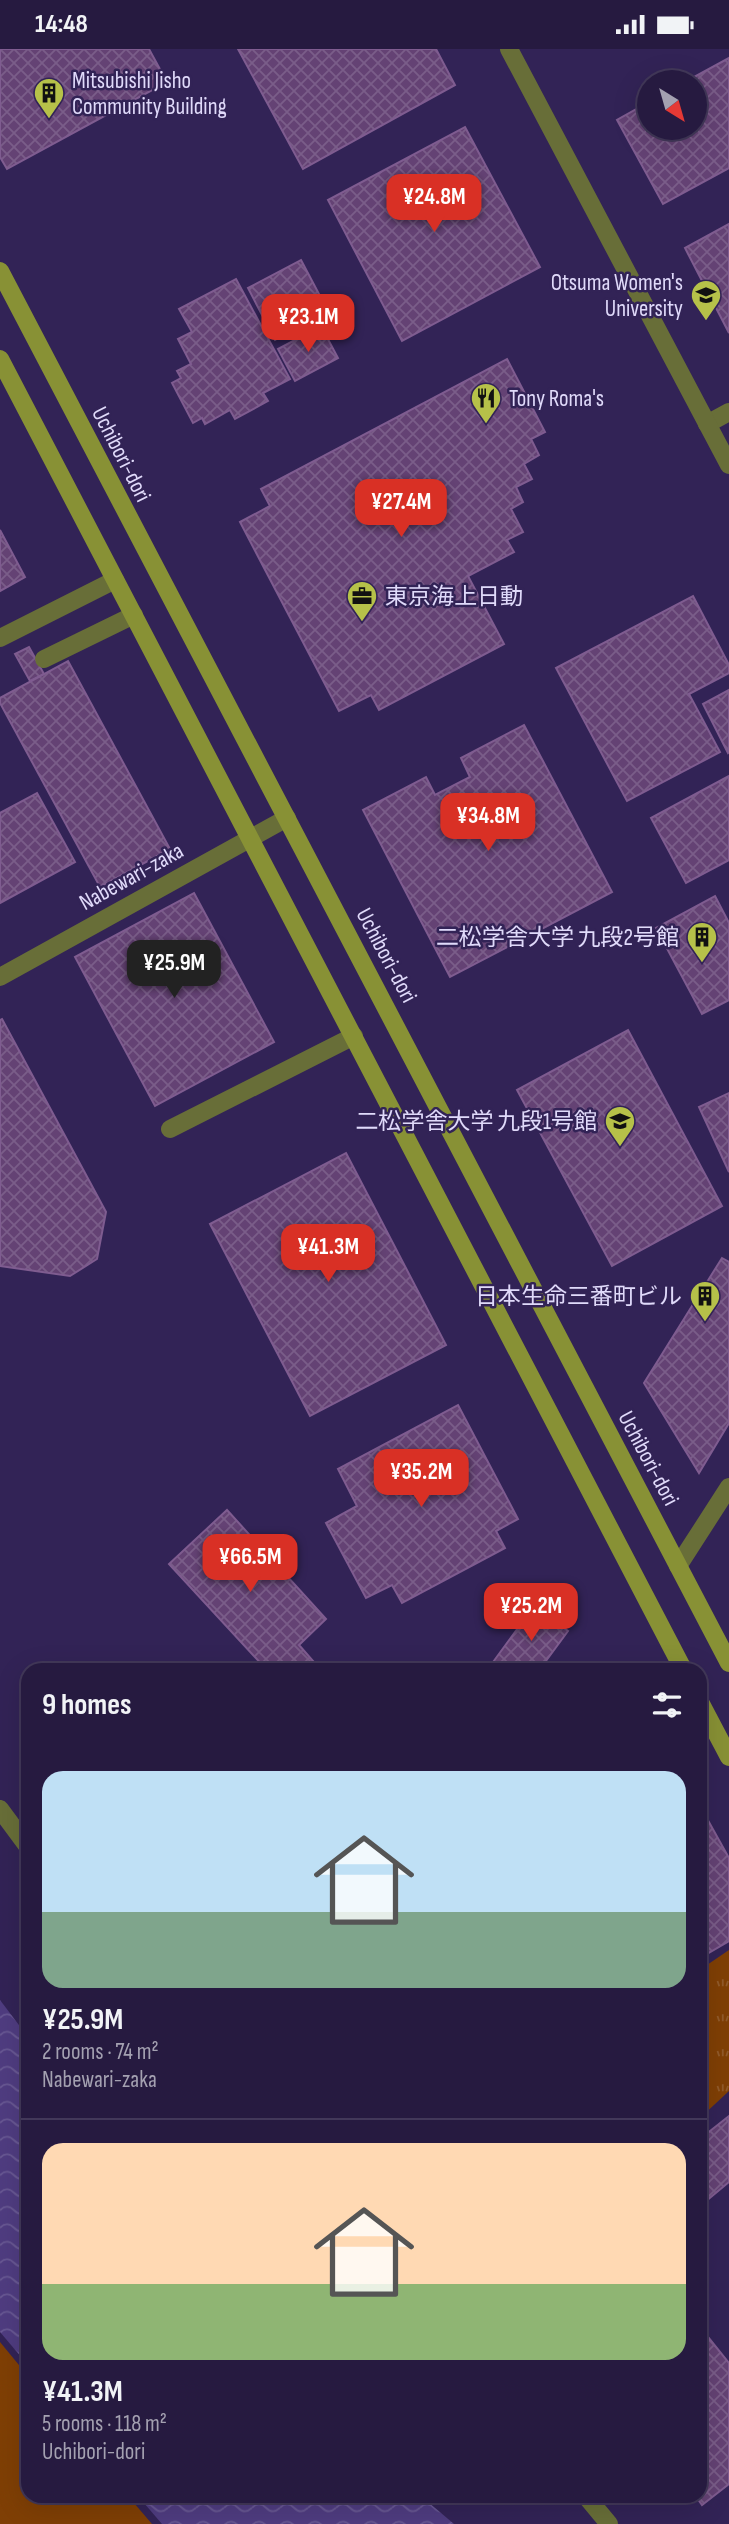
<!DOCTYPE html>
<meta charset="utf-8">
<style>
:root{--surface:#261a40;--page:#32274b;--text:#f1f3f6;--muted:#a4a1b1;--line:#423859;--accent:#d93025}
body{margin:0;font-family:"Sofia Sans Condensed","Noto Sans JP",sans-serif;background:var(--page);color:var(--text);height:100vh;display:flex;flex-direction:column;font-size:26px;white-space:nowrap}
*{box-sizing:border-box;margin:0}
p{font-size:23px;color:var(--muted)}
.icon{flex:none;width:38px;height:38px;fill:none;stroke:currentColor;stroke-width:2;stroke-linecap:round;stroke-linejoin:round}
.map{position:relative;flex:1;overflow:hidden}
.panel{position:absolute;left:21px;top:1614px;width:686px;height:840px;display:flex;flex-direction:column;background:var(--surface);border-radius:21px;box-shadow:0 7px 28px #0002,0 0 0 2px var(--line)}
.panel>*{flex:none}
.needle{width:46px;rotate:143deg}
.tools{position:absolute;left:637px;top:21px;display:grid;gap:14px}
.tools a{display:grid;place-items:center;width:70px;height:70px;border-radius:50%;background:var(--surface);box-shadow:0 7px 28px #0002,0 0 0 2px var(--line);font-size:35px}
.price{position:absolute;translate:-50% -60px;padding:0 16px;border-radius:14px;background:var(--accent);color:#fff;font-size:23px;line-height:46px;filter:drop-shadow(0 2px 4px #0008)}
.price::after{content:'';position:absolute;left:50%;top:42px;width:21px;height:16px;margin-left:-10px;background:inherit;clip-path:polygon(0 0,100% 0,50% 100%)}
.price.selected{background:#222;color:#fff}
ul{padding:0;list-style:none}
li{display:grid;align-content:center;gap:14px;height:371px;padding:0 21px}
li+li{border-top:2px solid var(--line)}
li span{display:grid;place-items:center;height:217px;border-radius:21px;color:#555}
li>.icon{margin-inline-start:auto}
span .icon{width:126px;height:126px;fill:#fffc;stroke-width:1}
li b{font-size:30px}
h2{display:flex;justify-content:space-between;align-items:center;height:84px;padding:0 21px;font-size:30px}
.status{display:flex;justify-content:space-between;align-items:center;height:49px;padding:0 35px;background:var(--surface);direction:ltr}
.status svg{height:19px;fill:currentColor}
.map>svg:first-child{display:block}
.grass{fill:url(#grass-tufts)}
.park{fill:#7f3f05}
.water{fill:url(#water-waves)}
.building{fill:url(#building-cross-hatch);stroke:#7f5c90;stroke-width:2}
.lines{fill:none;stroke-linecap:round;stroke-linejoin:round}
.service{stroke:#686e38;stroke-width:18}
.minor{stroke:#686e38;stroke-width:18}
.tertiary{stroke:#686e38;stroke-width:18}
.secondary{stroke:#889135;stroke-width:18}
.labels{text-anchor:middle;stroke-width:5;stroke-linejoin:round;paint-order:stroke}
.poi-label{font-size:23px;fill:#e0dafa;stroke:#322356;text-anchor:end}
.street-label{font-size:23px;fill:#e0dafa;stroke:#322356}
</style>
<div class="status"><b>14:48</b><svg viewBox="0 0 49 12"><path d="M0 12V9h3v3zM5 12V6h3v6zM10 12V3h3v9zM15 12V0h3v12zM26 1h20v11H26zM47 4h2v5h-2z"/></svg></div>
<div class="map">
<svg width="729" height="2475" viewBox="0 0 729 2475">
<defs>
<pattern id="grass-tufts" width="24" height="20" patternUnits="userSpaceOnUse" patternTransform="scale(1.75)"><rect width="24" height="20" fill="#7f3f05"/><path d="M3 7l-1-3M5 7V3M7 7l1-3M15 17l-1-3M17 17v-4M19 17l1-3" fill="none" stroke="#915a2a"/></pattern>
<pattern id="water-waves" width="16" height="10" patternUnits="userSpaceOnUse" patternTransform="scale(1.75)"><rect width="16" height="10" fill="#4f3c80"/><path d="M0 5q4-4 8 0t8 0" fill="none" stroke="#685893"/></pattern>
<pattern id="building-cross-hatch" width="8" height="8" patternUnits="userSpaceOnUse" patternTransform="scale(1.75)"><rect width="8" height="8" fill="#644274"/><path d="M0 0l8 8M0 8l8-8" fill="none" stroke="#7a5d89"/></pattern>
</defs>
<rect width="100%" height="100%" fill="#322356"/>
<polygon class="grass" points="729,1901 729,2042 700,2069 700,1908 707,1916"/>
<polygon class="park" points="0,2293 28,2327 28,2446 128,2447 152,2475 0,2475"/>
<g class="water">
<polygon points="0,1951 28,1988 28,2316 0,2283"/>
<polygon points="138,2447 421,2447 454,2475 162,2475"/>
</g>
<g class="building">
<polygon points="0,0 149,0 167,33 7,120 0,108"/>
<polygon points="238,0 436,0 455,36 303,120"/>
<polygon points="729,9 729,119 663,155 617,71 649,53 649,79 695,79 695,33 685,33"/>
<polygon points="465,78 540,218 402,292 328,151"/>
<polygon points="729,175 729,284 685,199"/>
<polygon points="301,211 328,262 275,291 248,239"/>
<polygon points="236,230 290,330 263,344 268,352 235,370 230,361 205,375 202,369 193,374 172,334 181,329 177,322 191,315 178,290 192,283 179,260"/>
<polygon points="321,277 338,309 295,332 278,300"/>
<polygon points="507,310 545,383 531,390 539,406 524,415 532,430 516,438 523,453 511,460 523,483 507,491 514,503 468,527 504,595 379,661 371,646 339,662 240,473 270,457 261,440"/>
<polygon points="0,481 25,528 0,542"/>
<polygon points="693,547 729,616 729,624 689,645 720,703 627,752 556,619"/>
<polygon points="29,598 44,625 30,632 15,605"/>
<polygon points="68,612 170,800 100,838 0,654 0,649"/>
<polygon points="729,641 729,703 728,704 703,655"/>
<polygon points="524,676 612,843 450,928 363,761 426,728 435,746 470,728 461,709"/>
<polygon points="729,727 729,811 686,834 651,769"/>
<polygon points="37,744 75,813 0,854 0,764"/>
<polygon points="194,844 274,993 155,1057 75,908"/>
<polygon points="715,847 729,874 729,951 702,965 656,879"/>
<polygon points="2,970 106,1163 97,1210 70,1227 0,1217 0,971"/>
<polygon points="628,981 722,1157 612,1217 517,1041"/>
<polygon points="729,1044 729,1123 699,1058"/>
<polygon points="346,1104 446,1296 310,1367 210,1175"/>
<polygon points="722,1209 729,1213 729,1374 699,1424 644,1334"/>
<polygon points="458,1356 518,1470 496,1482 505,1499 402,1554 392,1536 366,1549 326,1474 357,1457 338,1420"/>
<polygon points="227,1461 326,1570 299,1596 320,1620 266,1620 169,1515"/>
<polygon points="534,1557 568,1582 540,1620 488,1620"/>
<polygon points="700,1757 729,1809 729,1892 705,1906 700,1897"/>
<polygon points="729,2067 729,2133 700,2157 700,2090"/>
<polygon points="700,2278 729,2314 729,2435 702,2456 695,2446 700,2446"/>
</g>
<g class="lines">
<g class="service">
<polyline points="0,589 115,531"/>
<polyline points="44,610 134,566"/>
<polyline points="170,1080 354,987"/>
</g>
<g class="minor">
<polyline points="707,375 729,363"/>
<polyline points="0,928 287,769"/>
<polyline points="0,1760 28,1798"/>
<polyline points="585,2446 609,2475"/>
</g>
<g class="tertiary">
<polyline points="509,0 729,416"/>
<polyline points="678,1517 729,1438"/>
</g>
<g class="secondary">
<polyline points="0,222 729,1614"/>
<polyline points="0,310 683,1620"/>
<polyline points="700,1653 729,1708"/>
</g>
</g>
<defs>
<g id="building-pin" transform="scale(1.575)"><path d="M0 17L-7.5 6A9.5 9.5 0 1 1 7.5 6Z" fill="#b6c149" stroke="#322356"/><path d="M-4-6H4V6H1V3H-1V6H-4ZM-2.5-4.3h1.7v1.8h-1.7ZM.8-4.3h1.7v1.8H.8ZM-2.5-1h1.7V.8h-1.7ZM.8-1h1.7V.8H.8Z" fill="#111"/></g>
<g id="university-pin" transform="scale(1.575)"><path d="M0 17L-7.5 6A9.5 9.5 0 1 1 7.5 6Z" fill="#b6c149" stroke="#322356"/><path d="M0-5L7-2L0 1L-7-2ZM-4 1L0 2.5L4 1V4Q0 6-4 4Z" fill="#111"/></g>
<g id="restaurant-pin" transform="scale(1.575)"><path d="M0 17L-7.5 6A9.5 9.5 0 1 1 7.5 6Z" fill="#b6c149" stroke="#322356"/><path d="M-5-6h1v4h1v-4h1v4h1v-4h1v5L-1.5 .5V6h-2V.5L-5-1ZM5-6V6H3V1.5H1.5Q1.5-4 5-6Z" fill="#111"/></g>
<g id="office-pin" transform="scale(1.575)"><path d="M0 17L-7.5 6A9.5 9.5 0 1 1 7.5 6Z" fill="#b6c149" stroke="#322356"/><path d="M-6-3h4V-5.5h4V-3h4V5H-6ZM-1-4.5V-3h2v-1.5ZM-6 0V1H6V0Z" fill="#111"/></g>
</defs>
<g fill-rule="evenodd">
<use href="#building-pin" x="49" y="44"/>
<use href="#university-pin" x="706" y="246"/>
<use href="#restaurant-pin" x="486" y="349"/>
<use href="#office-pin" x="362" y="547"/>
<use href="#building-pin" x="702" y="888"/>
<use href="#university-pin" x="620" y="1072"/>
<use href="#building-pin" x="705" y="1247"/>
</g>
<g class="labels">
<g class="poi-label">
<text x="72" y="39" text-anchor="start">Mitsubishi Jisho<tspan x="72" dy="26">Community Building</tspan></text>
<text x="683" y="241">Otsuma Women's<tspan x="683" dy="26">University</tspan></text>
<text x="509" y="357" text-anchor="start">Tony Roma's</text>
<text x="385" y="555" text-anchor="start">東京海上日動</text>
<text x="679" y="896">二松学舎大学 九段2号館</text>
<text x="597" y="1080">二松学舎大学 九段1号館</text>
<text x="682" y="1255">日本生命三番町ビル</text>
</g>
<g class="street-label">
<text transform="translate(122 405) rotate(63)" y="8">Uchibori-dori</text>
<text transform="translate(131 827) rotate(-29)" y="8">Nabewari-zaka</text>
<text transform="translate(387 906) rotate(62)" y="8">Uchibori-dori</text>
<text transform="translate(649 1409) rotate(62)" y="8">Uchibori-dori</text>
</g>
</g>
</svg>
<div class="tools">
<a><svg class="needle" viewBox="-14 -14 28 28"><path d="M0-13l5 13h-10z" fill="#e53935"/><path d="M0 13l5-13h-10z" fill="#a4a1b1"/></svg></a>
</div>
<b class="price" style="left:434px;top:185px">¥24.8M</b>
<b class="price" style="left:308px;top:305px">¥23.1M</b>
<b class="price" style="left:401px;top:490px">¥27.4M</b>
<b class="price" style="left:488px;top:804px">¥34.8M</b>
<b class="price selected" style="left:174px;top:951px">¥25.9M</b>
<b class="price" style="left:328px;top:1235px">¥41.3M</b>
<b class="price" style="left:421px;top:1460px">¥35.2M</b>
<b class="price" style="left:250px;top:1545px">¥66.5M</b>
<b class="price" style="left:531px;top:1594px">¥25.2M</b>
<section class="panel">
<h2>9 homes<svg class="icon" aria-label="filters" viewBox="0 0 24 24"><path d="M4 7h16M4 17h16"/><circle cx="9" cy="7" r="2"/><circle cx="15" cy="17" r="2"/></svg></h2>
<ul>
<li><span style="background:linear-gradient(#bfe0f5 65%,#7fa58c 0)"><svg class="icon" aria-label="home" viewBox="0 0 24 24"><path d="M3 11l9-7 9 7M6 9v11h12V9"/></svg></span><div><b>¥25.9M</b><p>2 rooms · 74 m²</p><p>Nabewari-zaka</p></div></li>
<li><span style="background:linear-gradient(#ffd9b3 65%,#8fb573 0)"><svg class="icon" aria-label="home" viewBox="0 0 24 24"><path d="M3 11l9-7 9 7M6 9v11h12V9"/></svg></span><div><b>¥41.3M</b><p>5 rooms · 118 m²</p><p>Uchibori-dori</p></div></li>
</ul>
</section>
</div>
